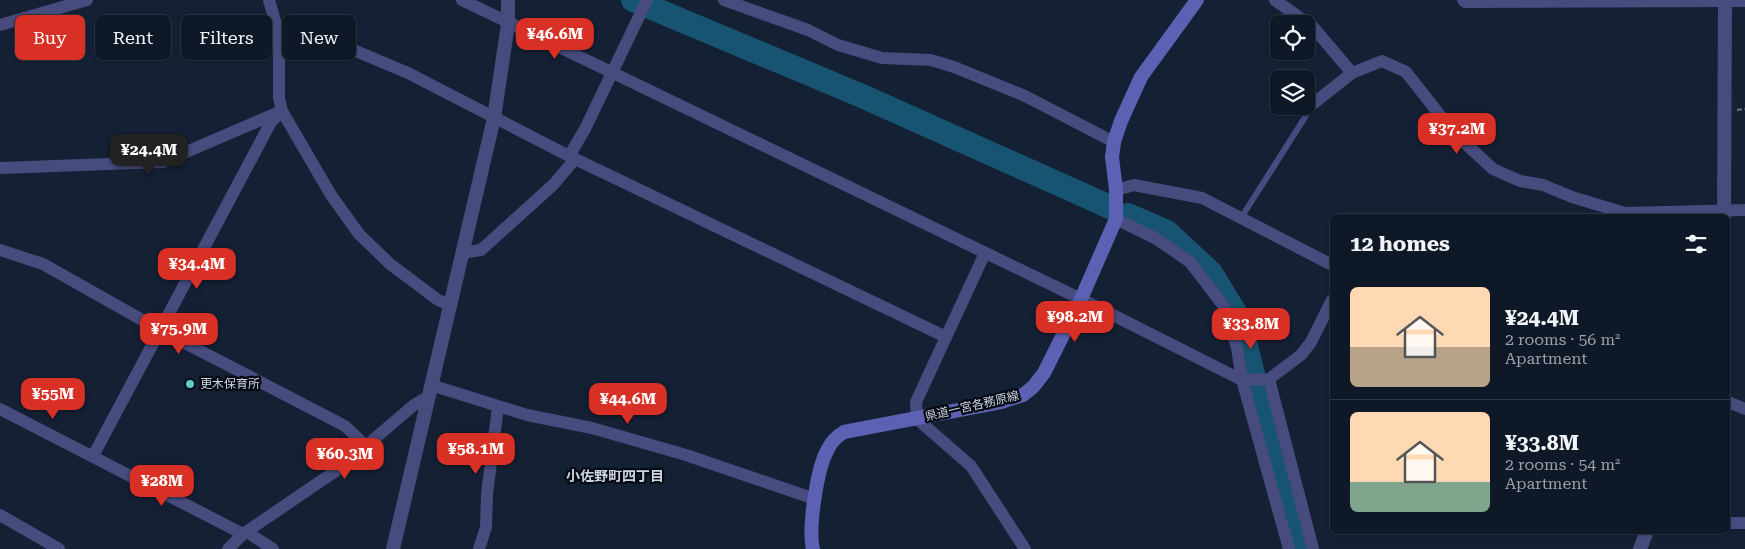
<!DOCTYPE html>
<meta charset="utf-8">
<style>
:root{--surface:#0f1827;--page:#18212f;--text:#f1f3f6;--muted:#9ba0a7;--line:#2f3744;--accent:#d93025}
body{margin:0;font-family:"Roboto Serif","Noto Sans JP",serif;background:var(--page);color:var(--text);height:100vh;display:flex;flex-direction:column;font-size:19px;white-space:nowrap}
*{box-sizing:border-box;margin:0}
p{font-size:16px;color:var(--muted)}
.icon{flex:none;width:28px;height:28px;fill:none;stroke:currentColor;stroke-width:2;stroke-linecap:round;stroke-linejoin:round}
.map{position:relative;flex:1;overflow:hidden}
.details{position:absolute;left:1330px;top:214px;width:400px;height:320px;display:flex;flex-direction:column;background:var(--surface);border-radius:8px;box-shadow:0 1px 4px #0004,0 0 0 1px var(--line)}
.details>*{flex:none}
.guide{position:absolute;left:15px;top:15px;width:475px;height:45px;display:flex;gap:10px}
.fabs{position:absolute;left:1270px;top:15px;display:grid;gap:10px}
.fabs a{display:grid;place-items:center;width:45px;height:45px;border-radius:8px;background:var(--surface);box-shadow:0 1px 4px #0004,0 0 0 1px var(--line);font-size:25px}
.price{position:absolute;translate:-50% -42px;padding:0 11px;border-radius:10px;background:var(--accent);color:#fff;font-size:16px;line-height:32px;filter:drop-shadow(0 1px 2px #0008)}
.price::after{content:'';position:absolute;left:50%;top:30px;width:15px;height:11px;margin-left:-8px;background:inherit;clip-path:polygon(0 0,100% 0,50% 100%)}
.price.selected{background:#222;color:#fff}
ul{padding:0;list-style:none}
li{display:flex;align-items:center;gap:15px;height:125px;padding:0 20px}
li+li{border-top:1px solid var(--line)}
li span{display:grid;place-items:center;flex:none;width:140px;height:100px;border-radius:8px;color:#555}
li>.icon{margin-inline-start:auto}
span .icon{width:60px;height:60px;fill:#fffc;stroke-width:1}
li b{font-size:21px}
h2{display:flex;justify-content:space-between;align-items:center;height:60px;padding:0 20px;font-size:21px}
.tag{padding:0 18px;border-radius:8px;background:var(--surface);box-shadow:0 1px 4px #0004,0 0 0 1px var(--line);font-size:18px;line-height:45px}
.tag.selected{background:var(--accent);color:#fff}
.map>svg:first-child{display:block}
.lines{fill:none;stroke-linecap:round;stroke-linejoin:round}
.river{stroke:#165471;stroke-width:24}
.path{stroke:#5d6879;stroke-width:2.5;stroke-dasharray:5 2.5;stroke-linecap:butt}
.service{stroke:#474b7e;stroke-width:6}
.minor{stroke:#474b7e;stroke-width:12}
.tertiary{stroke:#474b7e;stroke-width:14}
.secondary{stroke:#5d61b4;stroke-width:14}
.poi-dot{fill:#5bcebc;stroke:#050a13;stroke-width:2}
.labels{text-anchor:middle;stroke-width:4.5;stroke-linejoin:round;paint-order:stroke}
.poi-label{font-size:12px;fill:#ccd5e2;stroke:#050a13;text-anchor:start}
.street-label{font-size:12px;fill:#ccd5e2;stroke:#050a13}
.neighbourhood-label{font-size:14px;font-weight:bold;fill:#ccd5e2;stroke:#050a13}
</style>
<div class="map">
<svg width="1745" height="549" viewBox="0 0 1745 549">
<rect width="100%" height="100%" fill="#142034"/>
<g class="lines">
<g class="river">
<polyline points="633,0 862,96 1110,207"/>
<polyline points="1128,215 1167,232 1211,273 1239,319 1268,433 1301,549"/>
</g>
<polyline class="path" points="1737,110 1745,109"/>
<polyline class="service" points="1241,218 1314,103"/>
<g class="minor">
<polyline points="269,0 279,35 279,98 282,111 331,195 359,234 390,264 438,300 450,305"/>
<polyline points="462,0 1081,299 1242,380 1269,379 1301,355 1311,342 1332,300"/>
<polyline points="724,0 808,30 838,45 882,58 931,60 954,67 1025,96 1114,142"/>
<polyline points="1275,0 1313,27 1352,73"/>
<polyline points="1463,0 1465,2 1745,1"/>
<polyline points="0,25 87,0"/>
<polyline points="279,35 337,43 408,73 569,156 946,337"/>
<polyline points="1314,103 1352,73 1382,61 1406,72 1454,133 1493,169 1520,181 1543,185 1572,197 1625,213 1745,210"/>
<polyline points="569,156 585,129 647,0"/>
<polyline points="0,168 163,162 277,113"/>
<polyline points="1116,190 1134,185 1202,198 1332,265"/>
<polyline points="1116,219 1155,238 1190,262 1223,305 1237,348 1242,380 1289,549"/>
<polyline points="0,250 43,264 160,330 345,426 366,446"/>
<polyline points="462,253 481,250 554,184 575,159"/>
<polyline points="985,253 916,402 917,419 971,466 1025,549"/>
<polyline points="1269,379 1313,549"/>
<polyline points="431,385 527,415 592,428 686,455 815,499"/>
<polyline points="1728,402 1745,409"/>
<polyline points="0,409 243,534"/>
<polyline points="93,456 271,122 282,111"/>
<polyline points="0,515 59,549"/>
<polyline points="1728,523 1745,523"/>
<polyline points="247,532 273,549"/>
<polyline points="228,549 243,534 340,468 414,405 428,397"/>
<polyline points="479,549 486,527 487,494 498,407"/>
</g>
<g class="tertiary">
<polyline points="1724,216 1725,0"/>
<polyline points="393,549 494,118 508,24 508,0"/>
<polyline points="1640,549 1647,531"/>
</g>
<path class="secondary" d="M813,549c-5,-20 4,-82 15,-100 4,-8 9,-13 16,-17l157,-30 22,-7 10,-8 11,-14 37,-74 35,-80v-29l-4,-33 2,-15 7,-21 20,-44 56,-77"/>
</g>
<circle class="poi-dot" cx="190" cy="384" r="5"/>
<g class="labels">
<g class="poi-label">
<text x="200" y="388">更木保育所</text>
</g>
<g class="street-label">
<text transform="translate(972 406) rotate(-13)" y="4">県道一宮各務原線</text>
</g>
<g class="neighbourhood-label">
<text x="615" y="481">小佐野町四丁目</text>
</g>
</g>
</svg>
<div class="fabs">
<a><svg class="icon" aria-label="locate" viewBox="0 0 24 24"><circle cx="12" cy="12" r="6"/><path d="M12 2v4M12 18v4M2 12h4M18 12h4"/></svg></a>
<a><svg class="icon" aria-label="layers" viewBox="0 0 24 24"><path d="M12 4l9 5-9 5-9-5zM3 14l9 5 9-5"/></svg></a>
</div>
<b class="price" style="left:555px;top:60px">¥46.6M</b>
<b class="price" style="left:1457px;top:155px">¥37.2M</b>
<b class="price selected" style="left:149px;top:176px">¥24.4M</b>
<b class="price" style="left:197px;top:290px">¥34.4M</b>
<b class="price" style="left:1075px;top:343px">¥98.2M</b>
<b class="price" style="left:1251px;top:350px">¥33.8M</b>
<b class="price" style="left:179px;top:355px">¥75.9M</b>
<b class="price" style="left:53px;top:420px">¥55M</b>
<b class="price" style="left:628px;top:425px">¥44.6M</b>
<b class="price" style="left:476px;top:475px">¥58.1M</b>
<b class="price" style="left:345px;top:480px">¥60.3M</b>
<b class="price" style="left:162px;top:507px">¥28M</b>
<div class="guide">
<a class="tag selected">Buy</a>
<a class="tag">Rent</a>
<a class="tag">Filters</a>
<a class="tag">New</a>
</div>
<section class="details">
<h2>12 homes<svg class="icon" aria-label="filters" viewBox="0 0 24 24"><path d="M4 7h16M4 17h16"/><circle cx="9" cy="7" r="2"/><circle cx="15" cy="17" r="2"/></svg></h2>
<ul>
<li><span style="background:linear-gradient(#ffd9b3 60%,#b9a48a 0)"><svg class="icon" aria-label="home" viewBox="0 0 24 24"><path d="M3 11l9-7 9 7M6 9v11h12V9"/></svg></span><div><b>¥24.4M</b><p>2 rooms · 56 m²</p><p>Apartment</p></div></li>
<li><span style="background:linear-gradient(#ffd9b3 70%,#7fa58c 0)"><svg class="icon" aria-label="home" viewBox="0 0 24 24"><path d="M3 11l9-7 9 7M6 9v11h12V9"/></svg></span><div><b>¥33.8M</b><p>2 rooms · 54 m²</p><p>Apartment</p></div></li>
</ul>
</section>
</div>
